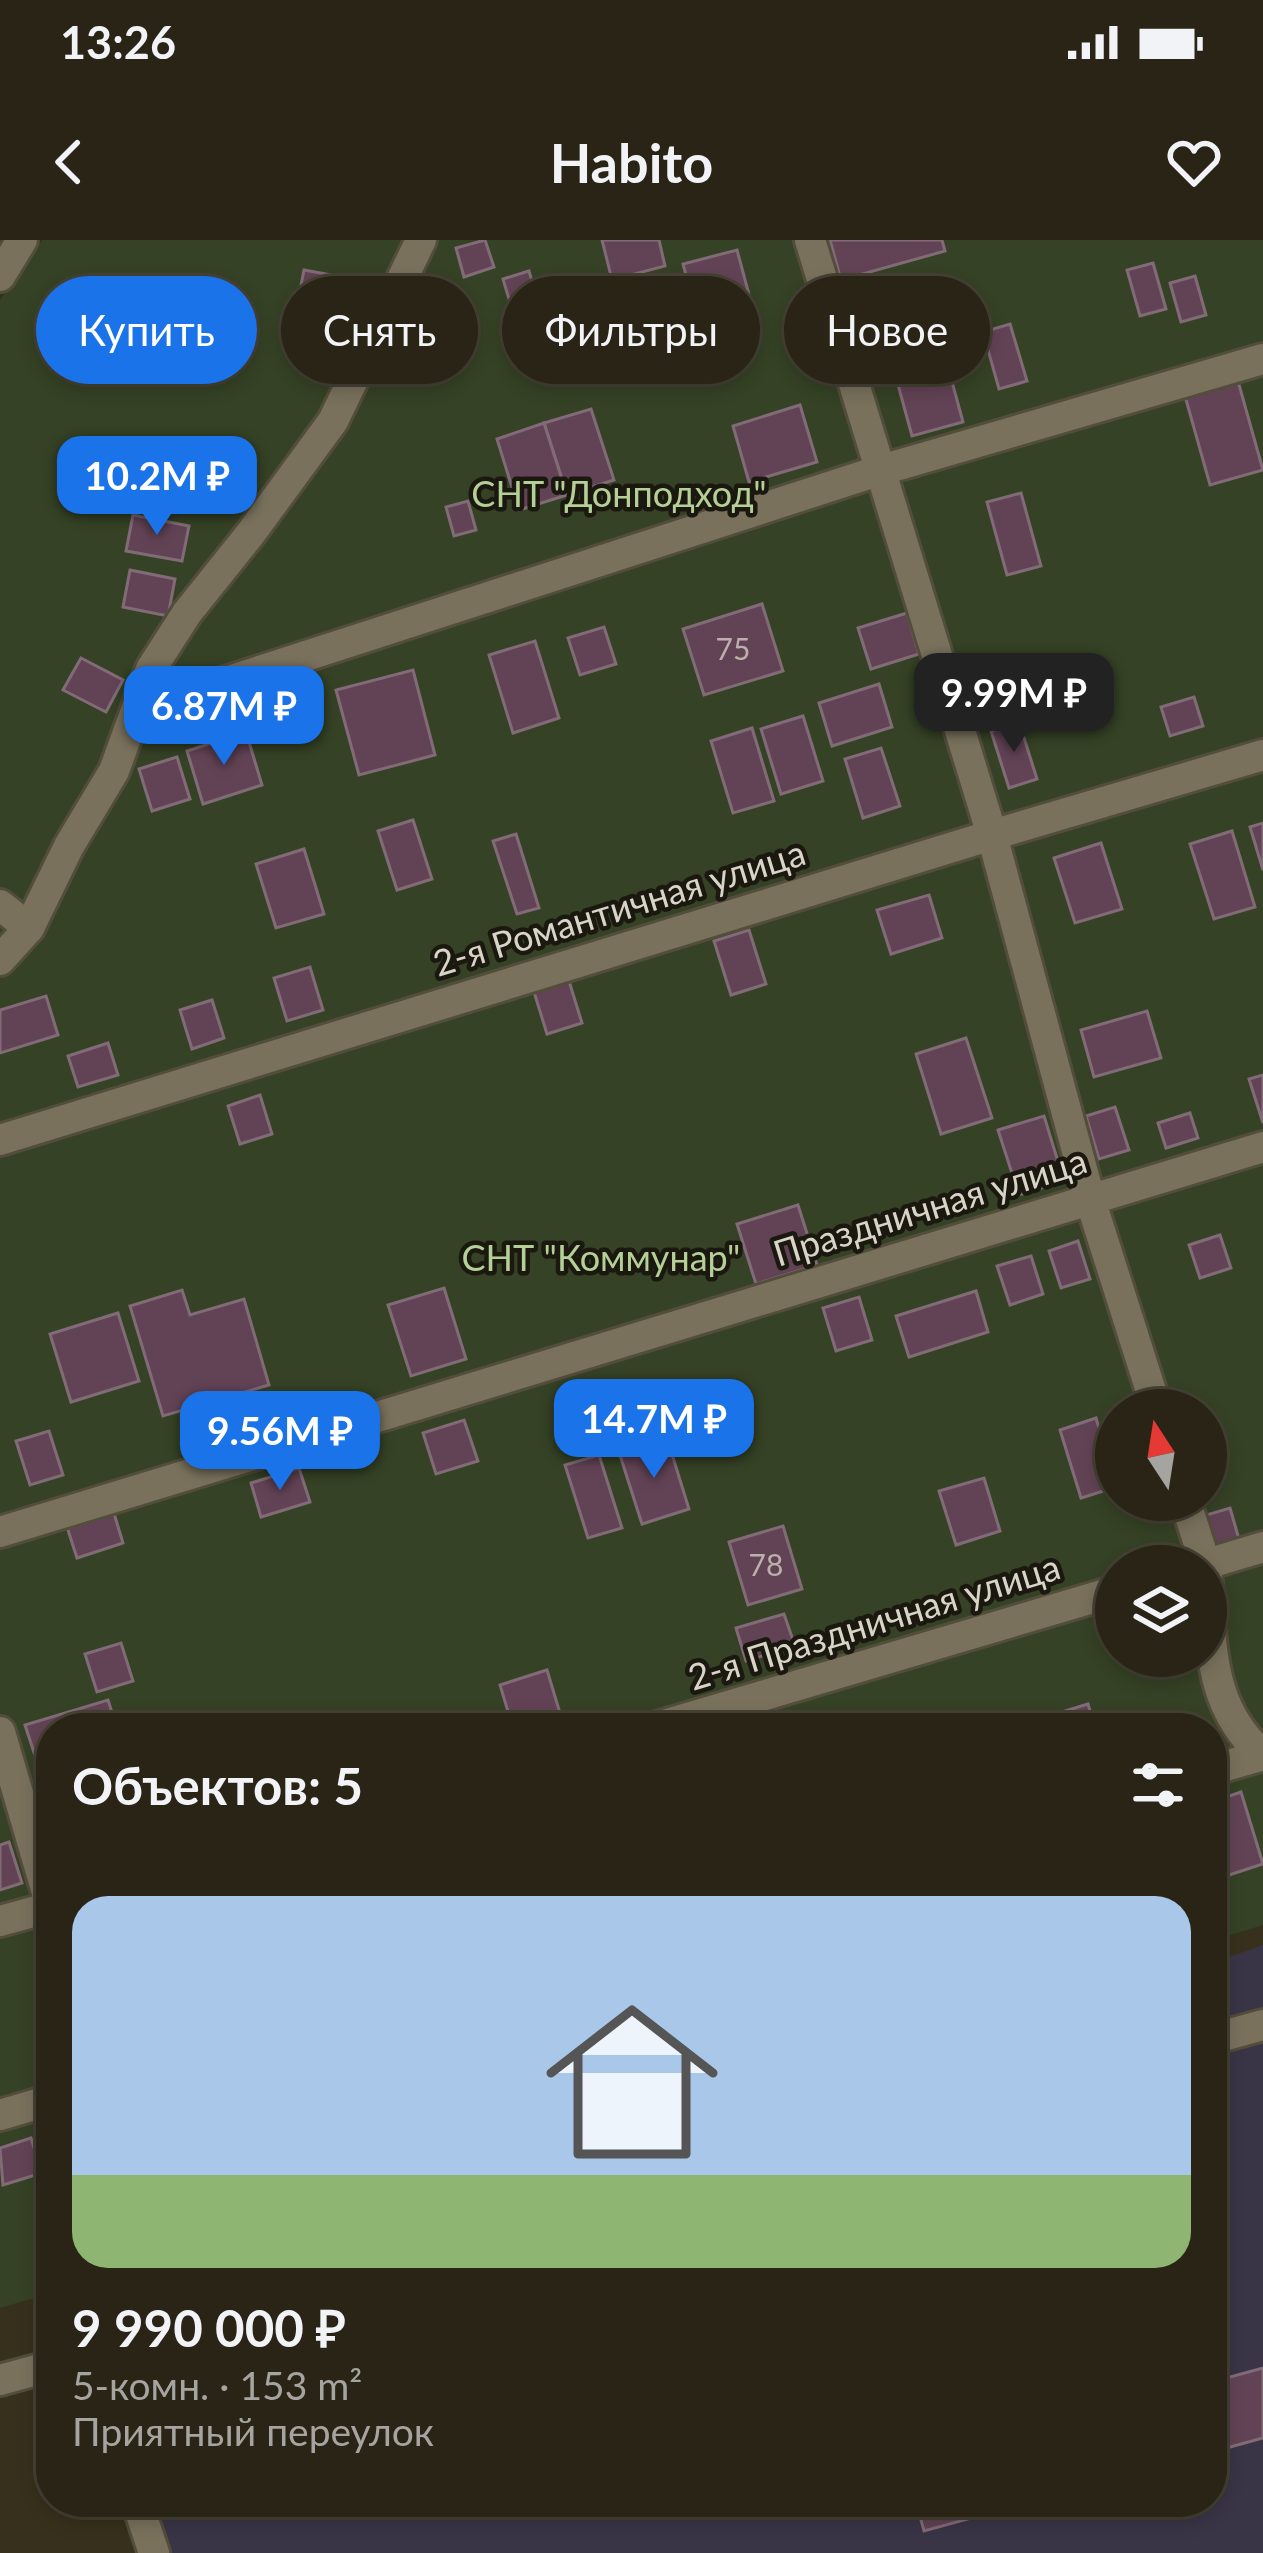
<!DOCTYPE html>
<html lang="ru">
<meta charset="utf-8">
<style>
:root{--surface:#292415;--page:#353022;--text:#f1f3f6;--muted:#a5a4a0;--line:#454134;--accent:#1a73e8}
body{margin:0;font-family:Lato,sans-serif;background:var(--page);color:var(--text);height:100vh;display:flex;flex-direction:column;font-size:45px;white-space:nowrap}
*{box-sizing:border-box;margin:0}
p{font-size:39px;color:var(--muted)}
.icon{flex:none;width:66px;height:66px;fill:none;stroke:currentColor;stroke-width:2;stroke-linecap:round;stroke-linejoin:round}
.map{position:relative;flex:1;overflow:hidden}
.side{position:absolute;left:36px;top:1473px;width:1191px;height:804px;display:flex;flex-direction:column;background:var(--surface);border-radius:48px;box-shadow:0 6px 18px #0003,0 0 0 3px var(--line)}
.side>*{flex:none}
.top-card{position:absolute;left:36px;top:36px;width:1191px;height:108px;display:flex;gap:24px}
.needle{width:78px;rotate:348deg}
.fabs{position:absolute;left:1095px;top:1149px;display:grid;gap:24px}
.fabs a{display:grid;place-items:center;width:132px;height:132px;border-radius:50%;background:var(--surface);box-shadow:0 6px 18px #0003,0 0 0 3px var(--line);font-size:60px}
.price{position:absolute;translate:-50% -102px;padding:0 27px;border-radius:24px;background:var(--accent);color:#fff;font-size:39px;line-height:78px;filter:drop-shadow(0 3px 6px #0008)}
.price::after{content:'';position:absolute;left:50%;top:72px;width:36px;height:27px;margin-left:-18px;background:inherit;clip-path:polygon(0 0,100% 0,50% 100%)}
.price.active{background:#222;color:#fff}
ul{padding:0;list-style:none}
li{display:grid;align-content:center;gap:24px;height:636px;padding:0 36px}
li span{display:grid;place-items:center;height:372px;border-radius:36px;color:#555}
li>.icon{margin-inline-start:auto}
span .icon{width:216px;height:216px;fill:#fffc;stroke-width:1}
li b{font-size:51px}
h2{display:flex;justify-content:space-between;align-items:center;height:144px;padding:0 36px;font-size:51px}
.pill{padding:0 42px;border-radius:54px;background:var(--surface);box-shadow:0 6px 18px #0003,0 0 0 3px var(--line);font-size:42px;line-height:108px}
.pill.active{background:var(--accent);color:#fff}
.status{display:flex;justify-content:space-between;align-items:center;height:84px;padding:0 60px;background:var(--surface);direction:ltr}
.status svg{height:33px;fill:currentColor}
header{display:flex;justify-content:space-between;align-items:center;height:156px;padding:0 36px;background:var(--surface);font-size:54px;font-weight:700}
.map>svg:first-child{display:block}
.education{fill:#3a3546}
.green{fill:#354225;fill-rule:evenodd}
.building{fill:#624355;stroke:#816b77;stroke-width:3}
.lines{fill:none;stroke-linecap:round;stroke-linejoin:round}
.minor-casing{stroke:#534d3c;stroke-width:36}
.minor{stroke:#79715c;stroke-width:30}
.labels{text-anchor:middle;stroke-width:9;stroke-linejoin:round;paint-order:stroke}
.number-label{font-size:30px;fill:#bbb0ab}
.park-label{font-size:36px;fill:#b5d097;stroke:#1b1810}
.street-label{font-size:36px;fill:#d9d4c8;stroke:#1b1810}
</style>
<div class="status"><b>13:26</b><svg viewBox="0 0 49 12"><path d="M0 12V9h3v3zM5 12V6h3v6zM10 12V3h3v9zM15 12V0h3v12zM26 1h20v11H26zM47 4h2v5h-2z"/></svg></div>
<header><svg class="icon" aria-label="back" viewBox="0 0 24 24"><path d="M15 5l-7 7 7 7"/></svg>Habito<svg class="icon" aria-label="heart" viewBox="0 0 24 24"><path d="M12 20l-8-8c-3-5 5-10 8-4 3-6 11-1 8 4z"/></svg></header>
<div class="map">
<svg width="1263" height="2313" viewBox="0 0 1263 2313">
<rect width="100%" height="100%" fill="#37301c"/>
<polygon class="education" points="1263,1705 1263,2313 154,2313 138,2262 1212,2262 1212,1723"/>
<path class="green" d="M42,0h1221v1685l-51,16v-213h-1161v565l-51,15v-2008zM1116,1170h90v90h-90zM1116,1326h90v90h-90z"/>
<g class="building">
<polygon points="485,0 494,27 464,37 456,8"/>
<polygon points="602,0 659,0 665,26 612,40"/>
<polygon points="830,0 942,0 945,11 841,40"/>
<polygon points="737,10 754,73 700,87 683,24"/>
<polygon points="1153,23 1166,69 1140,76 1127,30"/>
<polygon points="304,30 353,39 347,69 298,60"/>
<polygon points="529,31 537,59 511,66 503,39"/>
<polygon points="1195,36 1206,75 1181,82 1170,43"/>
<polygon points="926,44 942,103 889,118 873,59"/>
<polygon points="159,68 234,82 226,127 150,113"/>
<polygon points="1010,84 1027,141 999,149 983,92"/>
<polygon points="948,127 963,182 912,196 897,141"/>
<polygon points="1238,141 1263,230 1210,245 1185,156"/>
<polygon points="800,165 817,222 749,242 733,186"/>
<polygon points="591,169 614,240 567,255 544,183"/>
<polygon points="544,183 567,255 519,270 497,199"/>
<polygon points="205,214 254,223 249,249 200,240"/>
<polygon points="1021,253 1041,326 1007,335 987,262"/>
<polygon points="468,261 476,290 454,296 446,267"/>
<polygon points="133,275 189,286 182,321 126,311"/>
<polygon points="130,330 175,339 168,376 123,367"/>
<polygon points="762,364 783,431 704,455 683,389"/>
<polygon points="907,373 919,414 871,429 858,388"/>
<polygon points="604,387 616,424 580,435 568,398"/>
<polygon points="535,401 559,478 513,493 489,415"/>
<polygon points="81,418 123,440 106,472 63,450"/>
<polygon points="413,430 435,515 359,535 336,450"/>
<polygon points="879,444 892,487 832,506 819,463"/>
<polygon points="1194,457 1203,486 1170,496 1161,467"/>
<polygon points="803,476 823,541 781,554 761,489"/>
<polygon points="1019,482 1037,539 1009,548 991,491"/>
<polygon points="752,488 774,561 733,573 711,501"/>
<polygon points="246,492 262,545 203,564 187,511"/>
<polygon points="881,508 900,566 863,578 845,519"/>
<polygon points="177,517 190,559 152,571 139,529"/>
<polygon points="413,580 432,639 397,650 378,591"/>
<polygon points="1263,583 1263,630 1250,587"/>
<polygon points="1232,591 1255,667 1214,679 1190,604"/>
<polygon points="516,594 539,668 517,674 493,601"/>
<polygon points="1101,603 1122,669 1075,683 1054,618"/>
<polygon points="304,609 324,674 276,688 256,624"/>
<polygon points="929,655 942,698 891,714 877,670"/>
<polygon points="749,690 766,744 731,755 714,701"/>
<polygon points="310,727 323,770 287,781 274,738"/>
<polygon points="569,741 582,783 547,794 534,752"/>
<polygon points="46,756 58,795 0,813 0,770"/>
<polygon points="212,760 224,798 192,809 180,770"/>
<polygon points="1147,771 1161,818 1094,837 1081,790"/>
<polygon points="966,798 992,878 941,894 916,814"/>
<polygon points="108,803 118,835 78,847 68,816"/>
<polygon points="1263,835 1263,883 1249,839"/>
<polygon points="260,855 272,894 240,904 228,866"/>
<polygon points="1115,867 1129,910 1099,919 1086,876"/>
<polygon points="1190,873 1198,898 1166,908 1158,883"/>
<polygon points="1044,876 1064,941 1019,955 998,890"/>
<polygon points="798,965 817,1025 756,1044 737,984"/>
<polygon points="1220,995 1231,1028 1200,1038 1189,1005"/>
<polygon points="1078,1001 1090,1039 1061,1048 1049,1011"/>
<polygon points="1031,1016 1043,1054 1010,1065 997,1026"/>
<polygon points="444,1048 466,1119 411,1136 388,1065"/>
<polygon points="182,1050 190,1075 244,1059 269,1145 163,1176 130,1066"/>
<polygon points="976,1051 988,1092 909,1117 896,1076"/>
<polygon points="859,1057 872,1100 836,1111 823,1068"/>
<polygon points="118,1073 139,1141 71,1162 50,1094"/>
<polygon points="1096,1178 1116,1247 1081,1258 1060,1190"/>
<polygon points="464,1180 478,1221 436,1234 423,1193"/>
<polygon points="49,1191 63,1235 30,1245 16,1201"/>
<polygon points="667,1198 689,1269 642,1284 619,1212"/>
<polygon points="599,1215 622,1288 588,1298 565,1225"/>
<polygon points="299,1228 310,1262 261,1277 251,1243"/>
<polygon points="984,1238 1000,1291 956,1305 939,1251"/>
<polygon points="1230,1268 1241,1306 1214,1314 1203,1276"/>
<polygon points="113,1270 123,1303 77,1318 66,1284"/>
<polygon points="783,1286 802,1349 748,1365 729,1302"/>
<polygon points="784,1374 795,1406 746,1421 736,1388"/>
<polygon points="121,1403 133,1441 97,1452 85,1414"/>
<polygon points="547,1430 563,1483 548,1488 513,1488 500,1445"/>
<polygon points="108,1460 117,1488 51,1488 51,1534 42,1537 25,1485"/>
<polygon points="1088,1464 1095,1488 1038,1488 1036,1480"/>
<polygon points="1241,1552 1263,1624 1229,1635 1212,1580 1212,1562"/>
<polygon points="9,1602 22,1643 0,1650 0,1605"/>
<polygon points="31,1898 42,1933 3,1945 0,1908"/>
<polygon points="1263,2128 1263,2198 1212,2212 1212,2142"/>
<polygon points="916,2262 1030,2262 924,2291"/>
</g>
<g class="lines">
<g class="minor-casing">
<g id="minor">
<polyline points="810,0 992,595 1090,959 1157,1170"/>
<polyline points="0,36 22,0"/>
<polyline points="136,471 878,231 1263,119"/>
<polyline points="0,665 29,688"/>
<polyline points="0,720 29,688 69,606 114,531 151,429 187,373 251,293 333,181 421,0"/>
<polyline points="0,900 992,595 1263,515"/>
<polyline points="1185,1260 1206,1326"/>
<polyline points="0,1292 1263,907"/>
<polyline points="1200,1326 1263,1307"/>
<path d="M1206,1329c6,71 0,136 57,186"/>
<polyline points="654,1488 1116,1351"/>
<polyline points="0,1492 51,1666"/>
<polyline points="1212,1530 1263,1515"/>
<polyline points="0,1681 51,1667"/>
<polyline points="1212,1799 1263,1785"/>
<polyline points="0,1875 51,1860"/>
<polyline points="0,2140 51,2126"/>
<polyline points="137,2262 154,2313"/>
</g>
</g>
<use href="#minor" class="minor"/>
</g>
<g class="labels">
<g class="number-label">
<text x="733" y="420">75</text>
<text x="766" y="1336">78</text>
</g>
<g class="park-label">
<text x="619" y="267">СНТ "Донподход"</text>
<text x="601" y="1031">СНТ "Коммунар"</text>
</g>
<g class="street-label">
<text transform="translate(619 668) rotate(-17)" y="13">2-я Романтичная улица</text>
<text transform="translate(930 967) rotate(-17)" y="13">Праздничная улица</text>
<text transform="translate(874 1382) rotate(-17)" y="13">2-я Праздничная улица</text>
</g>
</g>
</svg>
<div class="fabs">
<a><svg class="needle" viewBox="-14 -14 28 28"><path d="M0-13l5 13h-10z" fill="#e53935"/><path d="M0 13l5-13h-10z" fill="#a5a4a0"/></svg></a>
<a><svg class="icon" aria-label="layers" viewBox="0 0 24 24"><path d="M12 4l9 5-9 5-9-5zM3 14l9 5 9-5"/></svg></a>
</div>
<b class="price" style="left:157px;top:298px">10.2M ₽</b>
<b class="price active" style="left:1014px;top:515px">9.99M ₽</b>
<b class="price" style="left:224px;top:528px">6.87M ₽</b>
<b class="price" style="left:654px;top:1241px">14.7M ₽</b>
<b class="price" style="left:280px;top:1253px">9.56M ₽</b>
<div class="top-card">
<a class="pill active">Купить</a>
<a class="pill">Снять</a>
<a class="pill">Фильтры</a>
<a class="pill">Новое</a>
</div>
<section class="side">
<h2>Объектов: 5<svg class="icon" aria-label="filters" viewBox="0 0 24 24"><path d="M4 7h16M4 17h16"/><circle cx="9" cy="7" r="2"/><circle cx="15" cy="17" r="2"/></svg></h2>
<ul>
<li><span style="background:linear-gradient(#a9c7e8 75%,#8fb573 0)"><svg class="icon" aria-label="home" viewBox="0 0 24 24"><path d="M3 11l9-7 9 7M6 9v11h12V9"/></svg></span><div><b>9 990 000 ₽</b><p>5-комн. · 153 m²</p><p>Приятный переулок</p></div></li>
</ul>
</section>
</div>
